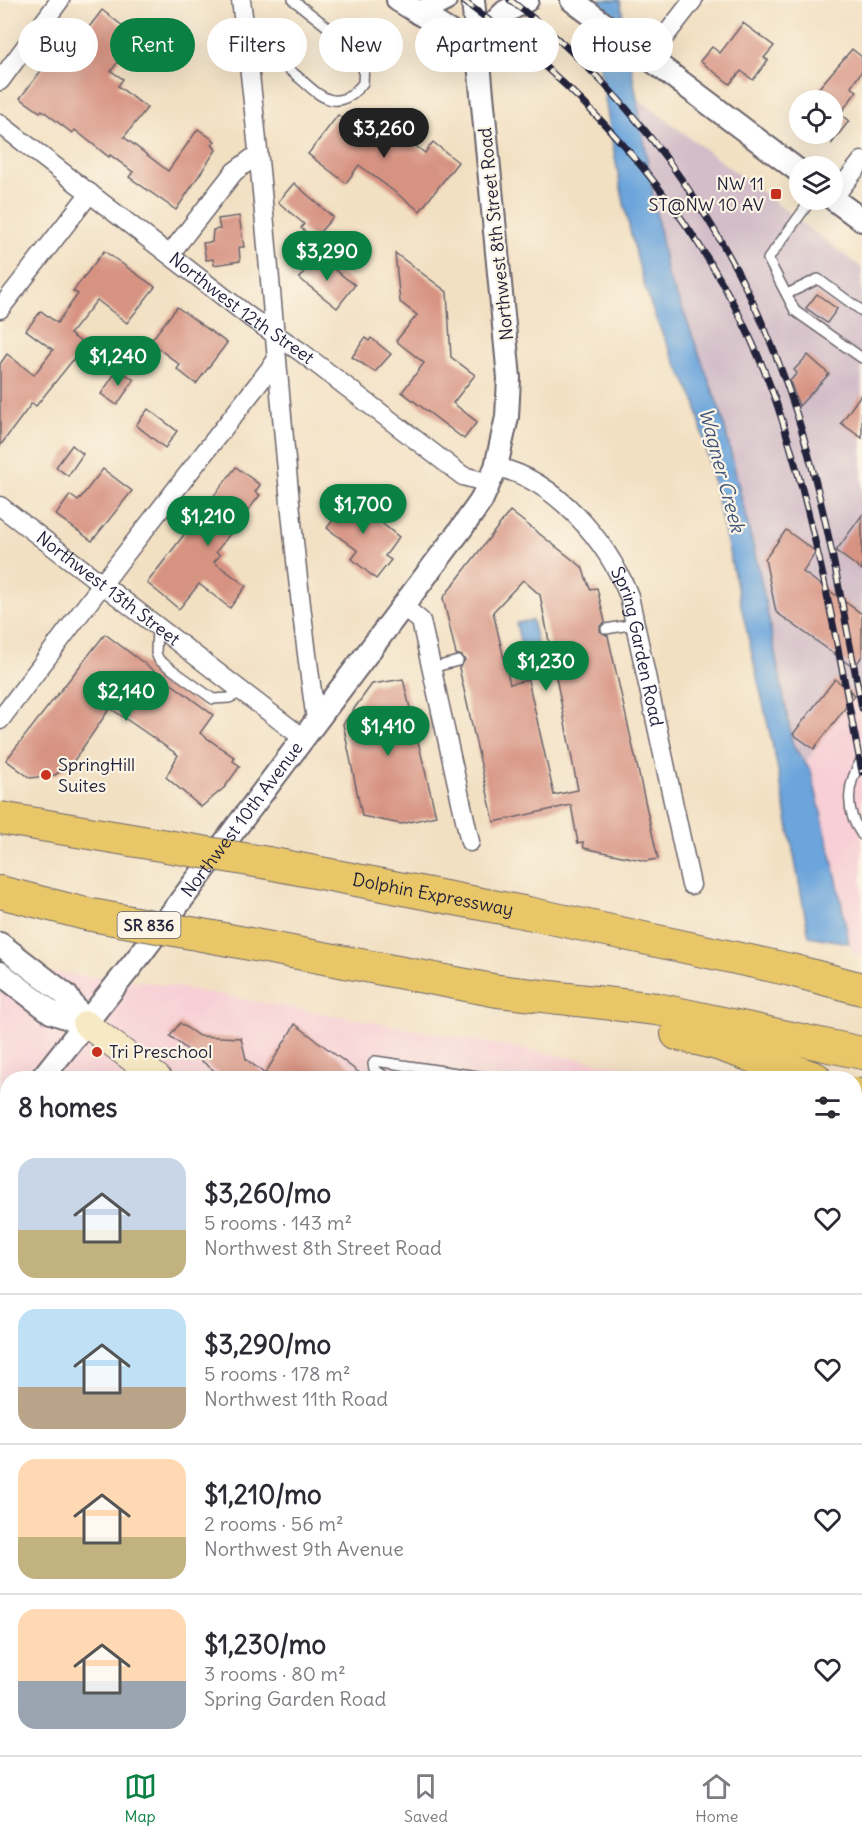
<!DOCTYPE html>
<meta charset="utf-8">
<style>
:root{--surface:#fff;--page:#f7f7f7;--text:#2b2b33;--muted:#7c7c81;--line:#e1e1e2;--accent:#0b8043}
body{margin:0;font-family:Delius,sans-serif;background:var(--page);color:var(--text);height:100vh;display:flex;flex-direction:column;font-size:22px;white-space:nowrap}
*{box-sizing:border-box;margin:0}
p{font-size:20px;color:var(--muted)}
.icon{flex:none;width:33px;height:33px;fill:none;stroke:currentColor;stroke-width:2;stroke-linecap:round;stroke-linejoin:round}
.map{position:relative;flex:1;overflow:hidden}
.side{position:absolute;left:0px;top:1071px;width:862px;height:684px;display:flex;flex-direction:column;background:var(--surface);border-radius:24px 24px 0 0;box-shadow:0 6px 24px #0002}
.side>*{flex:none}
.banner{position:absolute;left:18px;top:18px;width:826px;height:54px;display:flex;gap:12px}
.buttons{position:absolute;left:789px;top:90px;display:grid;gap:12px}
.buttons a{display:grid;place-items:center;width:54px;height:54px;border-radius:50%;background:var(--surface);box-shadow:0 6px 24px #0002;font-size:30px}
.price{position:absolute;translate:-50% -51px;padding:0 14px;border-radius:21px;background:var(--accent);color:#fff;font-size:20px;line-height:39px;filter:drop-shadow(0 2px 3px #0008)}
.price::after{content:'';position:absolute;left:50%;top:36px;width:18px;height:14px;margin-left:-9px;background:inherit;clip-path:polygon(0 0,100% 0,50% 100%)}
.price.on{background:#222;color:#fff}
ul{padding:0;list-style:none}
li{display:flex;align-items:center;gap:18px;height:150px;padding:0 18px}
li+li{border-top:2px solid var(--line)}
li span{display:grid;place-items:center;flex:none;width:168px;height:120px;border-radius:18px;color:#555}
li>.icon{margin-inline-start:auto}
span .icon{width:72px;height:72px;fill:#fffc;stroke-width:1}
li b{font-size:26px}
h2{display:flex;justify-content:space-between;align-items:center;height:72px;padding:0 18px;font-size:26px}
.chip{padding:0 21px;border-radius:27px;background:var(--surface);box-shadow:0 6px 24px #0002;font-size:21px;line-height:54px}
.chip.on{background:var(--accent);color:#fff}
.menu{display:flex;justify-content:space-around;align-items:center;height:84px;border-top:2px solid var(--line);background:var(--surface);font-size:16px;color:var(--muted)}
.menu a{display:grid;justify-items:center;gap:3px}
.menu .on{color:var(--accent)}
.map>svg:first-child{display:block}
.built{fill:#f7cfd5}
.industrial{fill:#d2bdc8}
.water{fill:#6ca5db;stroke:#47648b;stroke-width:1.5}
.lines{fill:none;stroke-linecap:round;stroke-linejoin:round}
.canal{stroke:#6ca5db;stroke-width:20}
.building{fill:#d79382;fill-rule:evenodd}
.service-casing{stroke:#6b646b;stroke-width:12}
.minor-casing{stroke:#6b646b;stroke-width:21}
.tertiary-casing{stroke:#6b646b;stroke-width:26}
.secondary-casing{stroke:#6b646b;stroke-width:28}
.motorway-casing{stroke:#6b646b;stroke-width:34}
.service{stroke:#fff;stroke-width:9}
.minor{stroke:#fff;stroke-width:18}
.tertiary{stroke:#fff;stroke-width:22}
.secondary{stroke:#f6e9c3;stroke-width:26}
.motorway{stroke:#e9c769;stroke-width:32}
.rail-casing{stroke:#22223b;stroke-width:7}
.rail{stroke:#fcf5e5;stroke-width:4.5;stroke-dasharray:14;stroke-linecap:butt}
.motorway-bridge-casing{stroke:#6b646b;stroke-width:34;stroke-linecap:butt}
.motorway-bridge{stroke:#e9c769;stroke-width:32}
.poi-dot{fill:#c8321e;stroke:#fcf5e5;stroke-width:2}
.labels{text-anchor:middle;stroke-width:4.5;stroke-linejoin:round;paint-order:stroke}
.shield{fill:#fcf5e5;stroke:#63616e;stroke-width:1.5}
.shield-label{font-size:16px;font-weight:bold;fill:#22223b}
.poi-label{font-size:18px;fill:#22223b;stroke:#fcf5e5;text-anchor:start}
.street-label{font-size:18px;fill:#22223b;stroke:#fcf5e5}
.water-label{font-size:20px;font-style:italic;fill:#40567b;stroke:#fcf5e5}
</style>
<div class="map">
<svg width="862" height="1755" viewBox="0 0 862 1755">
<rect width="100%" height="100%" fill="#fcf5e5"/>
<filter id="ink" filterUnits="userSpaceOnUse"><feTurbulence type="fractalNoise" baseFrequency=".0167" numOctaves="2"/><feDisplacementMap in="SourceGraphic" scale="12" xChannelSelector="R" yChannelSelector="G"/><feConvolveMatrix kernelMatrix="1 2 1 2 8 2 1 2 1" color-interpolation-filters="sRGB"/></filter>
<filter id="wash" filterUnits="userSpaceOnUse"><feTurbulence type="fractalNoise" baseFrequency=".008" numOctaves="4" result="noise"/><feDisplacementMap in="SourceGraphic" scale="24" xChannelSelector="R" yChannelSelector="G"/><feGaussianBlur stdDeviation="1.35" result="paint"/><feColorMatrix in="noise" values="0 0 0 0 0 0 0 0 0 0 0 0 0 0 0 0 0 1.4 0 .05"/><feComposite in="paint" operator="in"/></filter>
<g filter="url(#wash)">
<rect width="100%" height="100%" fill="#f2e0c3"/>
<g class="built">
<polygon points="862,684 862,956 852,954 811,772 805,763"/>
<polygon points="0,968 148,982 584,1060 701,1078 8,1078 8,1748 855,1748 855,1125 862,1128 862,1755 0,1755"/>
</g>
<polygon class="industrial" points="636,97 862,268 862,684 805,763 793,746 761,580 722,416 684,314 667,275"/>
<g class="water">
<path d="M589,0h31l47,275 17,38 38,103 39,164 32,166 18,25 26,109 12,63 -40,-7 -32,-171 -82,-364c-17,-34 -35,-68 -47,-104 -30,-96 -42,-198 -59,-297z"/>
<polygon points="532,620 542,666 526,669 516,623"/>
</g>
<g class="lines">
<polyline class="canal" points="855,1235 862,1256"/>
</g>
<g id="blocks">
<g class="building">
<polygon points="102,10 137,37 111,71 123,79 118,86 147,108 124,137 168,171 198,129 215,141 212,144 216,150 176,210 129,177 133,172 110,155 109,157 75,130 72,133 42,110 40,112 20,98 68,36 77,43"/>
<polygon points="743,23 774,46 764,58 768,60 753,80 741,71 730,84 700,61 712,47 720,53"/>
<polygon points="852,49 862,57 862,71 851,87 857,91 840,114 849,121 832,143 832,100 818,89"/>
<polygon points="338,115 362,133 376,116 425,153 433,142 458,162 420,211 359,165 346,183 308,154"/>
<polygon points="294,183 333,217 314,239 301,228 304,224 278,202"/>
<polygon points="239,216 244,247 239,247 240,261 214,265 213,259 206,260 203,243 212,242 213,230 220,229 218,219"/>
<polygon points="104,251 155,287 127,323 97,300 70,334 85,345 36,406 32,403 0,446 0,364 7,354 34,375 53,350 26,330 41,311 57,323 78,294 73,291"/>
<polygon points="395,253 447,292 451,357 475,375 453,403 477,422 464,439 402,392 424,363 396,341 417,315 400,302"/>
<polygon points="316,256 355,285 337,308 299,278"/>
<polygon points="817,294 837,309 827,323 806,308"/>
<polygon points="177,307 227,343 196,384 177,369 180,365 150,342"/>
<polygon points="365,338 369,341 371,338 391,354 375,372 352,357"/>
<polygon points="808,355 829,374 799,406 790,381 797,373 794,370"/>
<polygon points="118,369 134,380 117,405 101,394"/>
<polygon points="862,393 862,438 841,423"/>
<polygon points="148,409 177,431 165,448 136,425"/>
<polygon points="72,445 83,454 68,476 56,467"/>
<polygon points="236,467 260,485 255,492 260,495 216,552 220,555 214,562 246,586 230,608 199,584 179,609 147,583"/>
<polygon points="103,469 132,491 92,541 56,515 70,495 78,501"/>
<polygon points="345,494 399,537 385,556 391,560 376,579 352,559 358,551 327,528 335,517 330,514"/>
<path d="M510,511l72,56 8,22 7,-1 8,34 -5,4v5l8,5 50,223 -12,2 -62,-13 -1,-6 -5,1 -7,-38 -77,17 -35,-154 6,-8 -3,-4 -6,-2 -13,-56zM523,580l17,15 38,195 -24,5 -26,-115 -18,4 -17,-72z"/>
<polygon points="862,515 862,570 836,551"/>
<polygon points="786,530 816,552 803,572 862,614 862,656 854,668 776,612 765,559"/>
<polygon points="105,634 213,715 200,733 235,758 233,761 240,766 225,787 201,807 166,777 178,755 110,708 71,765 55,775 30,778 6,760"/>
<polygon points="403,679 436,816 401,824 362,816 343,724 372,684"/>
<polygon points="835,679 855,695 814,749 793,734"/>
<polygon points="180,1023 199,1036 241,1038 246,1059 265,1074 295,1024 366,1078 236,1078 231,1075 221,1076 170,1036"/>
</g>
</g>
</g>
<g filter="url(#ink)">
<use href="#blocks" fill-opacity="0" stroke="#6b646b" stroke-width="1.5"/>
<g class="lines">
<g class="service-casing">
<g id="service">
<path d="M249,62c9,-1 20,-5 28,0 32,15 51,64 86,21l1,-19 -7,-14 -64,-50"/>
<polyline points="811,200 768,259 795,311 862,358"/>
<polyline points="787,294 818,279 862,311"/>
<polyline points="157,627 156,653 159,660 213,699 229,698 243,692"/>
<polyline points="606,629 635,624"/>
<polyline points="431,668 458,661"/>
<path d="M862,759c-15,24 -18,51 0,76"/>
<polyline points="387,1078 374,1069 373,1064 375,1061 491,1078"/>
<polyline points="0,1234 8,1225"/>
<polyline points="855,1731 862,1734"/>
<polyline points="82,1755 88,1748"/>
<polyline points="275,1755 280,1748"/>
<polyline points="811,1755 817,1748"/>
</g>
</g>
<g class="minor-casing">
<g id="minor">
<path d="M241,0c31,239 40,481 75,720"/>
<polyline points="648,58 693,0"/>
<polyline points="0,81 60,0"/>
<path id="s1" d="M0,124l251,194 50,34 162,124 26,7"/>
<polyline points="833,198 862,161"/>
<polyline points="170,254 234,172 258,154"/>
<polyline points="0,309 90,193"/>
<path id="s2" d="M496,467c59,12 111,74 133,129l62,289"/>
<path id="s3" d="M0,506l303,232"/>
<polyline points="403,606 421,621 470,842"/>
<polyline points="0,720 116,566 276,361"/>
<polyline points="0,1273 8,1279"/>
<polyline points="368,1755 373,1748"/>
</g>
</g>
<g class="tertiary-casing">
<g id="tertiary">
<polyline points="398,0 478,49"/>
<polyline points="572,0 800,172"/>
<polyline points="419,13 445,0"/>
<polyline points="477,40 505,12 527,0"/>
<polyline points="832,198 862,220"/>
<polyline points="0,944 66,995 86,1024"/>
<polyline points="0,973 51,1012 86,1024"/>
<path id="s4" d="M42,1078l98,-123 324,-430 17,-24 15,-34 11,-50 2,-39 -36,-378"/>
<polyline points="0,1126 8,1119"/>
</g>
</g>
<g class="secondary-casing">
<g id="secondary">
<polyline points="86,1024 158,1078"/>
<polyline points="855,1605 862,1610"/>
</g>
</g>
<g class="motorway-casing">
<g id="motorway">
<path id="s5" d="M268,863l260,50 263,57 71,19"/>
<polyline points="0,892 86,914"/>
<polyline points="213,937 498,991 657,1009 862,1053"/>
<polyline points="677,1034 717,1044 815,1078"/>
<polyline points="855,1094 862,1097"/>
</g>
</g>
<use href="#service" class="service"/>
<use href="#minor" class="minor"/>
<use href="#tertiary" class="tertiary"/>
<use href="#secondary" class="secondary"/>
<use href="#motorway" class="motorway"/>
<g class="rail-casing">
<g id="rail">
<path d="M462,0c147,106 266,248 321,423 36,114 56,232 79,349"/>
<path d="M510,0c137,103 236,253 287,415 30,95 46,196 65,293"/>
</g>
</g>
<use href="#rail" class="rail"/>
<g class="motorway-bridge-casing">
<g id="motorway-bridge">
<polyline points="0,818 268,863"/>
<polyline points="86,914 213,937"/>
</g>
</g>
<use href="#motorway-bridge" class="motorway-bridge"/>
</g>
</g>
<g class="poi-dot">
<rect x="770" y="188" width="12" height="12" rx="3"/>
<circle cx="46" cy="775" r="6"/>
<circle cx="97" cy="1052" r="6"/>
</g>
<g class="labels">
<rect class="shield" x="117.5" y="912" width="63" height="26" rx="4.5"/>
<g class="shield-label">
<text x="149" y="931">SR 836</text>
</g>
<g class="poi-label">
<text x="764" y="190" text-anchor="end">NW 11<tspan x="764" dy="21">ST@NW 10 AV</tspan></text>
<text x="58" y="771">SpringHill<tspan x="58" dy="21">Suites</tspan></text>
<text x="109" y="1058">Tri Preschool</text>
</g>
<g class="street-label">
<text transform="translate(496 234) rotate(-96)" y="6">Northwest 8th Street Road</text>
<text dy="6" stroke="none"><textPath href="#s1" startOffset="304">Northwest 12th Street</textPath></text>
<text dy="6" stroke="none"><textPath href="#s3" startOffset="136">Northwest 13th Street</textPath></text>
<text dy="6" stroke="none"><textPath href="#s2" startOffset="243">Spring Garden Road</textPath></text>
<text dy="6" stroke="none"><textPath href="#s4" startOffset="327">Northwest 10th Avenue</textPath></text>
<text dy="6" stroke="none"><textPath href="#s5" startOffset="168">Dolphin Expressway</textPath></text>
</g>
<g class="water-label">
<text transform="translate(722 470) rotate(75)" y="7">Wagner Creek</text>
</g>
</g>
</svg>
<div class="buttons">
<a><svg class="icon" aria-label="locate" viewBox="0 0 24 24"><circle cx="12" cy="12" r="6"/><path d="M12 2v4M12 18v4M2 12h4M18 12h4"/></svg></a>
<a><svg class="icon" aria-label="layers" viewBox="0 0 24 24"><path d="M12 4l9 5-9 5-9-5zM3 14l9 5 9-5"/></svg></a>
</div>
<b class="price on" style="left:384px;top:159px">$3,260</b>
<b class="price" style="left:327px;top:282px">$3,290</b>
<b class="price" style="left:118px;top:387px">$1,240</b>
<b class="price" style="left:363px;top:535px">$1,700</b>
<b class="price" style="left:208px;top:547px">$1,210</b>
<b class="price" style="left:546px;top:692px">$1,230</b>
<b class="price" style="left:126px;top:722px">$2,140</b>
<b class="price" style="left:388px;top:757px">$1,410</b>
<div class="banner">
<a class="chip">Buy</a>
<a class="chip on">Rent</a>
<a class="chip">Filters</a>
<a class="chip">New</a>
<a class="chip">Apartment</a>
<a class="chip">House</a>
</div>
<section class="side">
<h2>8 homes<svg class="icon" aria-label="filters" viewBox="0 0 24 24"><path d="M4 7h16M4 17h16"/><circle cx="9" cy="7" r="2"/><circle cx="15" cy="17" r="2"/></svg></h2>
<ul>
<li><span style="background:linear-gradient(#c9d6e8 60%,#c2b280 0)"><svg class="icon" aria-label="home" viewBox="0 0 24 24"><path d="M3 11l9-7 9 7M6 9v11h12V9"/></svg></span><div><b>$3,260/mo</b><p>5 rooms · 143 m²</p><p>Northwest 8th Street Road</p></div><svg class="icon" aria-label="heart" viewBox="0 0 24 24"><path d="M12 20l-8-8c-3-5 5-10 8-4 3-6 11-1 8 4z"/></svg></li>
<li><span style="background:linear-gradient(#bfe0f5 65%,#b9a48a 0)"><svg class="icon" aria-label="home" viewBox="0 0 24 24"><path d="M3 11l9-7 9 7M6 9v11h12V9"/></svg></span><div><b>$3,290/mo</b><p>5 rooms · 178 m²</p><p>Northwest 11th Road</p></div><svg class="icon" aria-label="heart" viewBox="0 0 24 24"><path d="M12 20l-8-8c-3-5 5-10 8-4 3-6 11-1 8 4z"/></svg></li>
<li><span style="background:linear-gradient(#ffd9b3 65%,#c2b280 0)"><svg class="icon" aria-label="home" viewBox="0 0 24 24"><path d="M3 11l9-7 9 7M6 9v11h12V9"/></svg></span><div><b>$1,210/mo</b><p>2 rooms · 56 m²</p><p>Northwest 9th Avenue</p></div><svg class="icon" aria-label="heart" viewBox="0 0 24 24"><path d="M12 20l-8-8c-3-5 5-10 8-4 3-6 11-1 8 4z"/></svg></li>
<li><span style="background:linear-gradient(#ffd9b3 60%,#9aa5b1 0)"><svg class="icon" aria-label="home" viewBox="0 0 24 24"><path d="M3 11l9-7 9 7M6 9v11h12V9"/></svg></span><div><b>$1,230/mo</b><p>3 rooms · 80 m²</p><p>Spring Garden Road</p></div><svg class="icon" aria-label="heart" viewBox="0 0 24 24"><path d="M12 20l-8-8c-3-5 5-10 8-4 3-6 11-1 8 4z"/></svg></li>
</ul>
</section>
</div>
<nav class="menu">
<a class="on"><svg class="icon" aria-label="map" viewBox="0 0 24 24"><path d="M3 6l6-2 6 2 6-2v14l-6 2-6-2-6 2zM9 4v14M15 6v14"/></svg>Map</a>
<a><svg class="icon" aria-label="saved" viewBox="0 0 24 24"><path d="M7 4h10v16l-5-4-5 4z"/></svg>Saved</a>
<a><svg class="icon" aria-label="home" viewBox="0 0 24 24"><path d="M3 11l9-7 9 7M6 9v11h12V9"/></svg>Home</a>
</nav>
